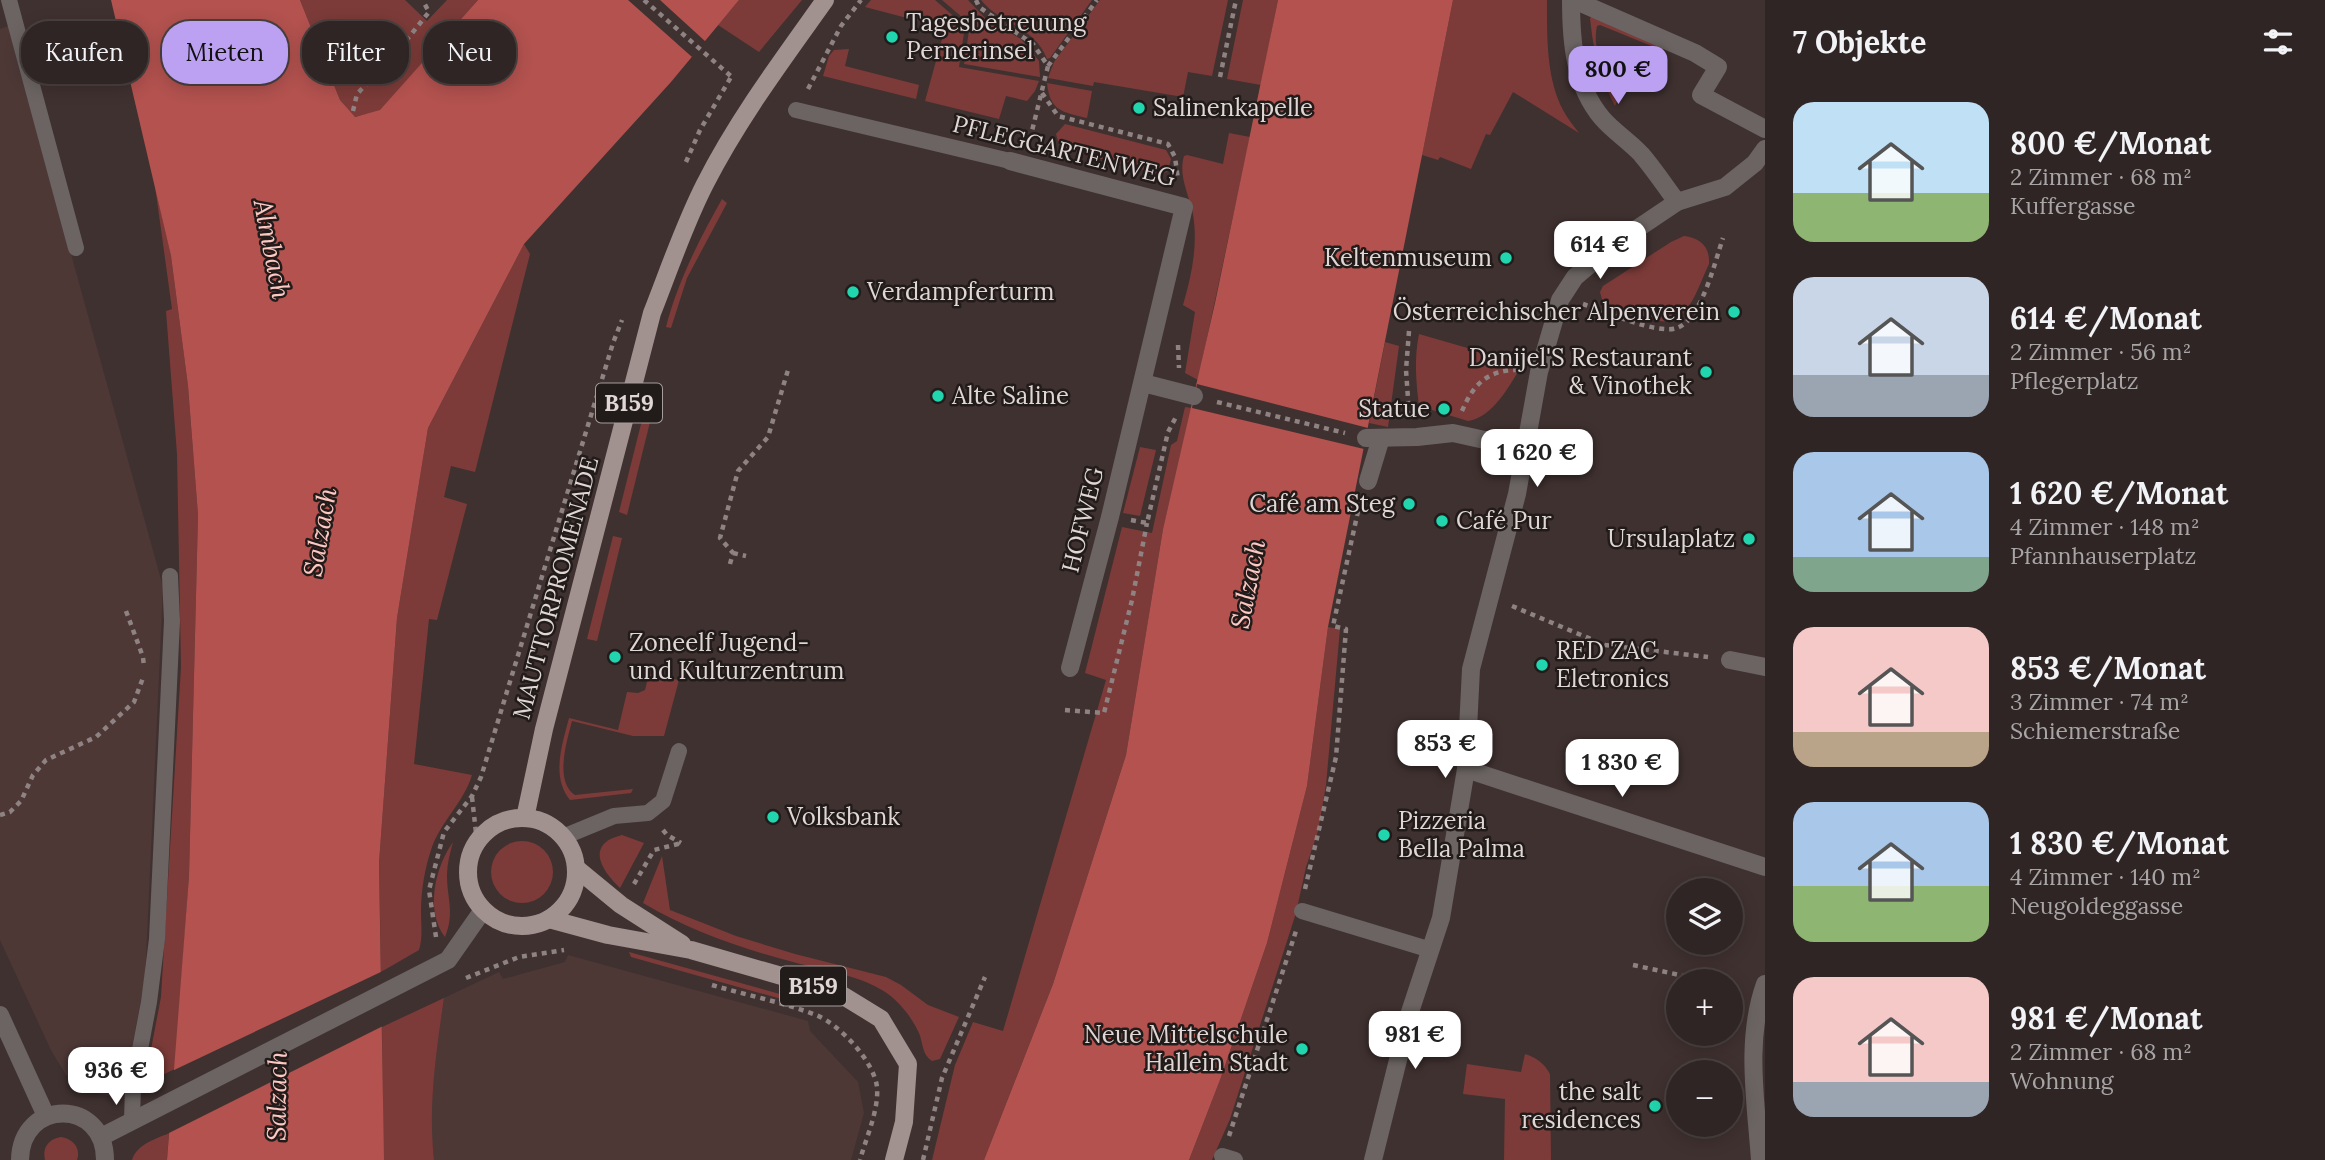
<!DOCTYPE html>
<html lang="de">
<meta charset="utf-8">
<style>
:root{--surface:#2f2524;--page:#3b3131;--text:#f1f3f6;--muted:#a7a5a6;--line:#4a4241;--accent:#bca0f2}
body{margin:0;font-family:Lora,serif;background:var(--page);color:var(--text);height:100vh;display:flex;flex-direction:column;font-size:26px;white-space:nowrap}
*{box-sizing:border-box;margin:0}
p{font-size:23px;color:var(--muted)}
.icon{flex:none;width:38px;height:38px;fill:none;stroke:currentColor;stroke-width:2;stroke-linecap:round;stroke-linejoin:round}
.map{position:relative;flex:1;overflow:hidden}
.panel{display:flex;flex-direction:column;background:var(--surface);width:560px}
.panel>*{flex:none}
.hud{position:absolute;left:21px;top:21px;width:665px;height:63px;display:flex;gap:14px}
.buttons{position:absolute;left:1666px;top:878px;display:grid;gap:14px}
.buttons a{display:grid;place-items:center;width:77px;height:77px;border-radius:50%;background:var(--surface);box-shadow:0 4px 18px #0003,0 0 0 2px var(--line);font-size:35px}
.price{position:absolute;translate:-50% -60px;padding:0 16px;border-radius:14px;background:#fff;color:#222;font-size:23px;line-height:46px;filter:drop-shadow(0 2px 4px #0008)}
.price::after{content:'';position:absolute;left:50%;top:42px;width:21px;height:16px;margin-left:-10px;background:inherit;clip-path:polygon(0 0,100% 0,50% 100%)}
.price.current{background:var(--accent);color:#111}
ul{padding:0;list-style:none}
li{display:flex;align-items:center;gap:21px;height:175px;padding:0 28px}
li span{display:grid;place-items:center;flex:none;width:196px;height:140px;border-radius:21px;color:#555}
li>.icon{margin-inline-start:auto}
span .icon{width:84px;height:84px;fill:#fffc;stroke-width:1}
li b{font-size:30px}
h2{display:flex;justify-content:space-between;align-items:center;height:84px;padding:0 28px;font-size:30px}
.chip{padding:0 24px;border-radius:28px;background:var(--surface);box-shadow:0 4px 18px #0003,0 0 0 2px var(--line);font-size:24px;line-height:63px}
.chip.current{background:var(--accent);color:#111}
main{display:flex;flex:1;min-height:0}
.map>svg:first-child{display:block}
.built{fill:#4d3836}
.green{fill:#7c3b38}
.water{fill:#b3524f}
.pier{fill:#3f3130}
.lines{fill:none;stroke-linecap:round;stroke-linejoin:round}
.path{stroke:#8e8382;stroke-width:4.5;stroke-dasharray:5 5;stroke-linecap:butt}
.lane{stroke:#6b6463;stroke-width:16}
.street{stroke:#6b6463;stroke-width:18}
.primary{stroke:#a19290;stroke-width:18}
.poi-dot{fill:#21d5af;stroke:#211b1a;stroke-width:2.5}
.labels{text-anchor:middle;stroke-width:5;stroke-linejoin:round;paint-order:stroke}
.shield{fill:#211b1a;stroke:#a69e9d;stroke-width:2}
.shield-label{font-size:23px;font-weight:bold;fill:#dfd6d5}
.poi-label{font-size:24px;fill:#dfd6d5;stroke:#211b1a;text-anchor:start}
.street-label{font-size:24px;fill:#dfd6d5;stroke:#211b1a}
.water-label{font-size:26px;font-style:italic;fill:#fec8c3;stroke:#211b1a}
</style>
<main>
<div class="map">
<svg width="1765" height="1160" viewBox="0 0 1765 1160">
<rect width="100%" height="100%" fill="#3f3130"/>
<g class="built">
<polygon points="8,26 163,587 145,979 127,1073 121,1095 108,1096 92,1092 66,1075 51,1050 0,940 0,29"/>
<polygon points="568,955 808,1021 810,1031 858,1082 864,1113 851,1160 434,1160 431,1134 431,1082 444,998 499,972 503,979 565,962"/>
</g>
<g class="green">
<polygon points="300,0 405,0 427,21 447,0 478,0 380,111 354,117 340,100"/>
<polygon points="739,0 802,0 759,52 718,25"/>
<polygon points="871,0 935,0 965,26 959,67 1039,81 1035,91 1027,101 1006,96 999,119 925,101 945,28 865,7"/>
<polygon points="942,0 968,0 986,19 1021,39 1039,61 1040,77 964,64 970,24"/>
<path d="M981,0h111l-42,58 -3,1c-13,-33 -46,-34 -66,-59z"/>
<polygon points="1100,0 1228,0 1212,76 1188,72 1183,97 1094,82 1093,86 1048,78 1054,62"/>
<polygon points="1243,0 1278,0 1261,85 1227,79"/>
<path d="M1453,0h94c0,35 -1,78 16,110 4,8 10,15 16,23l-66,-41 -23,43 -4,-1 -15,35 -31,-12 -2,3 -16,-5z"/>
<path d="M1593,16l67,28 3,5 -3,5 -6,-7 -54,-22 -3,1c-6,26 11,50 21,73l-3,7c-17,-33 -21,-52 -25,-88z"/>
<polygon points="849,49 845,66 919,85 916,99 823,76 829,56 834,50"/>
<path d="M1047,83l45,8 -5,27c-25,-6 -37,-7 -40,-35z"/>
<polygon points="1065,124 1166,150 1171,159 1168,171 1163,174 1155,173 1060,148 1056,134"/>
<path d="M1229,133l21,4 -52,243 -13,-7 10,-61 -12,-7c9,-31 15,-60 10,-91 -4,-20 -15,-38 -9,-58l3,-1 36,9z"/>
<polygon points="155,186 171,256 188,386 198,515 189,876 175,1069 150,1081 149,1060 161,997 181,667 177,454 166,311 172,309"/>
<path d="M722,199l5,4 -40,75 -16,50 -5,-1c12,-46 33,-87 56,-128z"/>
<path d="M1684,236c17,2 26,11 25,28 -11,22 -20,62 -50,57l-56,-18 -3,-11 3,-6 68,-44z"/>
<path d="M524,244l6,10 -55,218 -24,-6 -7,31 23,7 -30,116 -8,-1 -15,145 58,11c-8,27 -30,45 -40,72 -7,20 -11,43 -11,65 0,14 2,24 -2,38l-38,22 -2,-109 18,-245 31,-190z"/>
<path d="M1419,334l104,30c-13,20 -29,53 -55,57l-49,-15c-3,-25 -5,-47 0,-72z"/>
<polygon points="1385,342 1399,346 1388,427 1369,423"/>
<polygon points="1185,407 1192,408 1163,529 1126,755 1053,984 984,1160 932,1160 955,1065 973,1022 1003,1031 1106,680 1085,673 1122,527 1152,533 1171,445 1177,441"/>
<polygon points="643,416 651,418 627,515 619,512"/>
<polygon points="1140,447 1156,450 1140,516 1123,513"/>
<polygon points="613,536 622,538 597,641 587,639"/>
<polygon points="1328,627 1340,629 1326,785 1318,831 1306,867 1296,913 1230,1119 1212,1160 1189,1160 1220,1080 1267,943 1307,786"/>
<path d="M649,674l30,6 -15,56h-31l-61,-15c-5,20 -18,60 3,74l58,-6 -2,4 -61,7c-19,-23 -8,-55 -1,-82l49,12 9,-38 11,1 7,-3z"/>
<path d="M622,835l22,8 -24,45c-19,-18 -35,-44 2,-53z"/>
<circle cx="522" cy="872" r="31"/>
<path d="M453,842c-3,11 -6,22 -6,33 0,24 8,38 -2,62 -20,-26 -10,-70 8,-95z"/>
<path d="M662,856l8,54 66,26 59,18 91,23 15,8 27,20 31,12 -19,42 -8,2c-10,-6 -9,-18 -13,-28 -8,-17 -22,-35 -39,-44 -26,-15 -59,-19 -87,-27 -53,-14 -103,-31 -150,-59z"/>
<polygon points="629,952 787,996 785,1000 631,957"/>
<path d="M444,998c-8,55 -16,107 -10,162h-51l-1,-133z"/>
<path d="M1525,1054c12,4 19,9 25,20l1,86h-47l1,-61 -42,-5 4,-30 54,8z"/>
<path d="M169,1133l-2,27h-35c5,-16 24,-21 37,-27z"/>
<path d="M61,1137c12,2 20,11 16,23h-32c-3,-13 4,-21 16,-23z"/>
</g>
<g class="water">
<polygon points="111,0 300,0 340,100 355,117 380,110 478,0 739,0 671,82 524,244 428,428 397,618 379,863 384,1160 167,1160 189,876 198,515 188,386 171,256"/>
<polygon points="1278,0 1453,0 1328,627 1307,786 1267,943 1220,1080 1189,1160 984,1160 1053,984 1126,755 1163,529 1215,303"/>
</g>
<g class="pier">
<polygon points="628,0 660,0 706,42 692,57"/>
<polygon points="1197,384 1368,428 1364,449 1192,408"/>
<polygon points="385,970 385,1025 165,1135 172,1071"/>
</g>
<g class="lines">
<g class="path">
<polyline points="644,0 733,78"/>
<polyline points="976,0 979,7 1033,44 1048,66 1029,143"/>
<polyline points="1048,66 1097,0"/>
<polyline points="1220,77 1236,0"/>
<polyline points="808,89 841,26 861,0"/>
<polyline points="1042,93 1058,116 1168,144 1175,157 1178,180"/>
<polyline points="353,111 357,94 401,47 429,12 423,1"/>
<polyline points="686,162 700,130 731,77"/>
<path d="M1583,304c21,7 74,31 94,24 25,-9 38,-67 46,-90"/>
<polyline points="1409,331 1406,370 1409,413"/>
<polyline points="1178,345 1179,368"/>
<polyline points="1217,402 1345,433"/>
<path d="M1462,411c11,-26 25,-41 55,-41"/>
<polyline points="1131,520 1147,523 1168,432 1177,415"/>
<polyline points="733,553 746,556"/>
<polyline points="730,564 733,553 720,538 738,471 768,437 788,370"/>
<polyline points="1512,606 1605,645 1708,657"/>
<polyline points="126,611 143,657 144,667"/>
<polyline points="1065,710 1104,713 1132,600 1147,523"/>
<polyline points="472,797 477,842"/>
<polyline points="0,815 10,812 21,801 33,775 46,760 96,737 134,702 144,675"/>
<polyline points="663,830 667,835 681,843"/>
<polyline points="634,884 654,850 682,843"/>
<polyline points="1305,889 1336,757 1346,629 1333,626 1360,502"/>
<polyline points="436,937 429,890 444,832 472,796 481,777 613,343 622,320"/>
<polyline points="1633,965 1712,982"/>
<polyline points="466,978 519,957 564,950"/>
<path d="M712,985c34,10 70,17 104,30 23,9 58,46 61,72 2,23 -11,51 -17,73"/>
<polyline points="1229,1136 1296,931"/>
<polyline points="923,1160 942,1078 985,977"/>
</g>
<g class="lane">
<polyline points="9,0 76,248"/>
<polyline points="796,110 1010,161"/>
<polyline points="563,837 614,816 648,813 663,801 679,751"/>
<polyline points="1302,911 1431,950"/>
<polyline points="132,1121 133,1086 149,1002 157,939 172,621 170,576"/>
<polyline points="1222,1156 1235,1160"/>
</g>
<g class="street">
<path d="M1571,0c0,40 3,85 31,118 11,13 27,23 39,36 13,15 24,32 36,48"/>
<polyline points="1574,0 1695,53 1718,67 1701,95 1765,129"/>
<polyline points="1010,161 1184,207 1110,517 1070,668"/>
<polyline points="1143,383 1194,396"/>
<polyline points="1366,438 1417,437 1453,433 1525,449"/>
<polyline points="1368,481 1381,438"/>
<polyline points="1730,660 1765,667"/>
<polyline points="1466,769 1765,867"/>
<polyline points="0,1015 46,1116"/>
<polyline points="101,1137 448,960 483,910"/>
<path d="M20,1160c1,-62 85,-62 85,0"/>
<polyline points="1373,1160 1410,1012 1441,918 1466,769 1471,669 1517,494 1539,372 1560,300 1575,277 1613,245 1677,202 1725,187 1755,163 1765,149"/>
<path d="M1760,1160c-4,-58 -15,-120 5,-176"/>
</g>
<g class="primary">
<path d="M525,818l19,-89 108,-416c17,-43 32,-88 53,-129 33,-65 78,-125 120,-184"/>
<circle cx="522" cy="872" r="54"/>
<polyline points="576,868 621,905 682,944"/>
<polyline points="549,919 608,935 691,950 837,992 881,1019 908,1064 904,1122 894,1160"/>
</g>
</g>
<g class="poi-dot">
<circle cx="892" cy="37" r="7"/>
<circle cx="1139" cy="108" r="7"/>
<circle cx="1506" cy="258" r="7"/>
<circle cx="853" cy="292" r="7"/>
<circle cx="1734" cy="312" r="7"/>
<circle cx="1706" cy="372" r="7"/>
<circle cx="938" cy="396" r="7"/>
<circle cx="1444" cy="409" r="7"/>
<circle cx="1409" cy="504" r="7"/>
<circle cx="1442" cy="521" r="7"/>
<circle cx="1749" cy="539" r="7"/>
<circle cx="615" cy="657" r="7"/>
<circle cx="1542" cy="665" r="7"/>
<circle cx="773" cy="817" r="7"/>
<circle cx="1384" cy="835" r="7"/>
<circle cx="1302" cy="1049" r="7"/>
<circle cx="1655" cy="1106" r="7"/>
</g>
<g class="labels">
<g class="shield">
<rect x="596" y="383.5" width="66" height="39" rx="5"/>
<rect x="780" y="966.5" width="66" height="39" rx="5"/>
</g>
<g class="shield-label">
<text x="629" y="411">B159</text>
<text x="813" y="994">B159</text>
</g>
<g class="poi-label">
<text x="906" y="31">Tagesbetreuung<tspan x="906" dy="28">Pernerinsel</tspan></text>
<text x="1153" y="116">Salinenkapelle</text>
<text x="1492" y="266" text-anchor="end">Keltenmuseum</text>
<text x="867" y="300">Verdampferturm</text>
<text x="1720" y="320" text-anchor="end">Österreichischer Alpenverein</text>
<text x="1692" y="366" text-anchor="end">Danijel'S Restaurant<tspan x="1692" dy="28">&amp; Vinothek</tspan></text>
<text x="952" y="404">Alte Saline</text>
<text x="1430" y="417" text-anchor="end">Statue</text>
<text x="1395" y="512" text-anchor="end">Café am Steg</text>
<text x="1456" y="529">Café Pur</text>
<text x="1735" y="547" text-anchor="end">Ursulaplatz</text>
<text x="629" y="651">Zoneelf Jugend-<tspan x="629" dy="28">und Kulturzentrum</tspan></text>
<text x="1556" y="659">RED ZAC<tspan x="1556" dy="28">Eletronics</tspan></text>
<text x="787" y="825">Volksbank</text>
<text x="1398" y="829">Pizzeria<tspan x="1398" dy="28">Bella Palma</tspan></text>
<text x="1288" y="1043" text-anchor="end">Neue Mittelschule<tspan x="1288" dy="28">Hallein Stadt</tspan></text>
<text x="1641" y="1100" text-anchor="end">the salt<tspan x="1641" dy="28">residences</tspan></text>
</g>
<g class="street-label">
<text transform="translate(1064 151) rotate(14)" y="8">PFLEGGARTENWEG</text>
<text transform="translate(1083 520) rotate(-76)" y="8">HOFWEG</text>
<text transform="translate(556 588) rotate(-75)" y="8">MAUTTORPROMENADE</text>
</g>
<g class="water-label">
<text transform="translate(272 249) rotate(79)" y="9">Almbach</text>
<text transform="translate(320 532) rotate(-80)" y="9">Salzach</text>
<text transform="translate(1248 584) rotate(-79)" y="9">Salzach</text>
<text transform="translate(277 1096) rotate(-89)" y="9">Salzach</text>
</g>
</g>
</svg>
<div class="buttons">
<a><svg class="icon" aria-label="layers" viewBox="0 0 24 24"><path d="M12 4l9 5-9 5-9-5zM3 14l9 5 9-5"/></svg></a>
<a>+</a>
<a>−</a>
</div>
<b class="price current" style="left:1618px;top:106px">800 €</b>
<b class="price" style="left:1600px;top:281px">614 €</b>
<b class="price" style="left:1537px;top:489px">1 620 €</b>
<b class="price" style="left:1445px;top:780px">853 €</b>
<b class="price" style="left:1622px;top:799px">1 830 €</b>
<b class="price" style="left:1415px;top:1071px">981 €</b>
<b class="price" style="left:116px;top:1107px">936 €</b>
<div class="hud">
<a class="chip">Kaufen</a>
<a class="chip current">Mieten</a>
<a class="chip">Filter</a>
<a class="chip">Neu</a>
</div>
</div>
<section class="panel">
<h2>7 Objekte<svg class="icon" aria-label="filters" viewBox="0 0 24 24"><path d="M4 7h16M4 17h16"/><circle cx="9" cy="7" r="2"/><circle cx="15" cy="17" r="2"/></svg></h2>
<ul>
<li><span style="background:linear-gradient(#bfe0f5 65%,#8fb573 0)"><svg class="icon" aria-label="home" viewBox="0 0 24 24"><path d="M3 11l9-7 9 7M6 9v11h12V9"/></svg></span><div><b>800 €/Monat</b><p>2 Zimmer · 68 m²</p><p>Kuffergasse</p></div></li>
<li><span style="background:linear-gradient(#c9d6e8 70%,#9aa5b1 0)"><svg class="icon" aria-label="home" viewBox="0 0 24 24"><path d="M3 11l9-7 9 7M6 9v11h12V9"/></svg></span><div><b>614 €/Monat</b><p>2 Zimmer · 56 m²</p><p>Pflegerplatz</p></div></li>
<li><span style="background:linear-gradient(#a9c7e8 75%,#7fa58c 0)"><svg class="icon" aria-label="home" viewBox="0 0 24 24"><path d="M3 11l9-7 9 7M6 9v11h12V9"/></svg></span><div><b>1 620 €/Monat</b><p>4 Zimmer · 148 m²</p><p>Pfannhauserplatz</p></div></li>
<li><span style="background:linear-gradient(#f6c9c9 75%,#b9a48a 0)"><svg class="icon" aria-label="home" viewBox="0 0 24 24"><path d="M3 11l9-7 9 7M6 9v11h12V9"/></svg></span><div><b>853 €/Monat</b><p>3 Zimmer · 74 m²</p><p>Schiemerstraße</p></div></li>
<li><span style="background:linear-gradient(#a9c7e8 60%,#8fb573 0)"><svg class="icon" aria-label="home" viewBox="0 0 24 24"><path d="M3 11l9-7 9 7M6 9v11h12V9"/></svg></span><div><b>1 830 €/Monat</b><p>4 Zimmer · 140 m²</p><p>Neugoldeggasse</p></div></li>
<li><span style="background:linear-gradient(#f6c9c9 75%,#9aa5b1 0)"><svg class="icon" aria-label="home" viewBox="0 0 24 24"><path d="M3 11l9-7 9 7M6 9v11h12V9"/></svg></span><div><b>981 €/Monat</b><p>2 Zimmer · 68 m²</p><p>Wohnung</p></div></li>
</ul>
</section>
</main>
